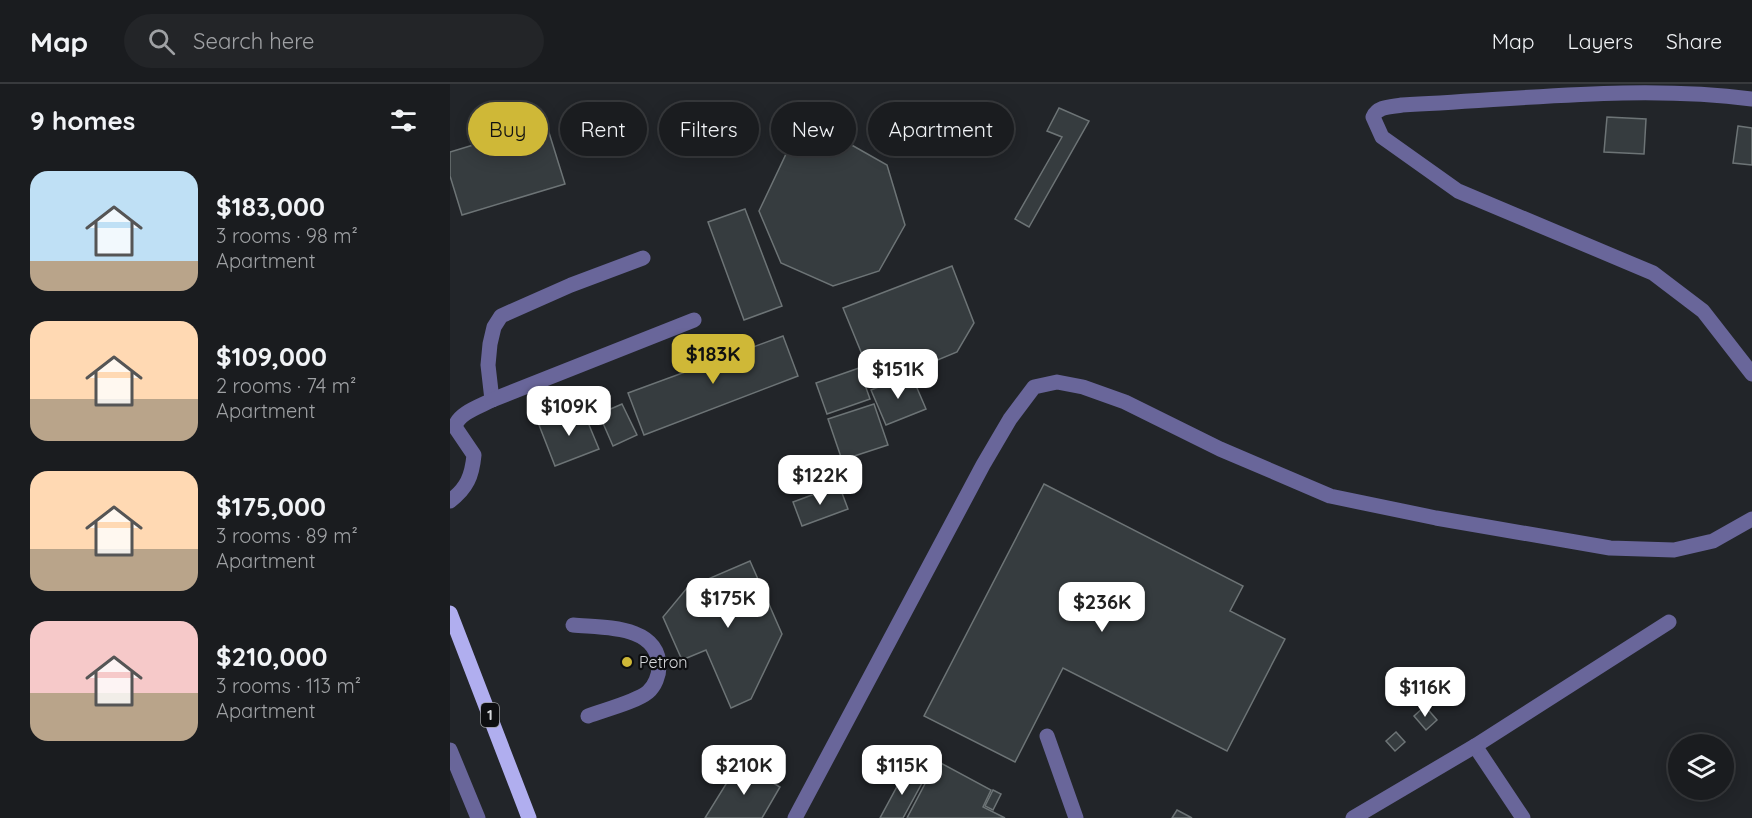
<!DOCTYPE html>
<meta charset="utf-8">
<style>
:root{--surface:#1a1c1f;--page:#232528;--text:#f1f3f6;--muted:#9fa1a4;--line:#383a3d;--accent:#cfb837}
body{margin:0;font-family:Quicksand,sans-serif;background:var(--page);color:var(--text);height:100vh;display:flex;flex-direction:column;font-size:22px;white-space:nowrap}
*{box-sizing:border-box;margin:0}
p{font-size:20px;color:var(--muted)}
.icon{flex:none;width:33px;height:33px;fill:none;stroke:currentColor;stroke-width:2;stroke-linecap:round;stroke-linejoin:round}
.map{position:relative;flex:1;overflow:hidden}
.side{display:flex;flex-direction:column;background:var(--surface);width:450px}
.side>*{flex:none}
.top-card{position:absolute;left:18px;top:18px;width:570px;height:54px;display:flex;gap:12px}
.controls{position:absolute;left:1218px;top:650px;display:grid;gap:12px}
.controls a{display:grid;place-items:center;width:66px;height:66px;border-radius:50%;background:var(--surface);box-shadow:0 3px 15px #0003,0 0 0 2px var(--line);font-size:30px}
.price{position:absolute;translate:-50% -51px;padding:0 14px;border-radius:12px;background:#fff;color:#222;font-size:20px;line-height:39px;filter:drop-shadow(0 2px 3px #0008)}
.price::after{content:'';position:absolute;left:50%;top:36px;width:18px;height:14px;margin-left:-9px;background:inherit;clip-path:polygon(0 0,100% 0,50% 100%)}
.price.current{background:var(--accent);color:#111}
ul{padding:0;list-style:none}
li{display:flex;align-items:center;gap:18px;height:150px;padding:0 30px}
li span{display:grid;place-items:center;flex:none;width:168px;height:120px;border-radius:18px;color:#555}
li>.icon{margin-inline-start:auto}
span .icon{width:72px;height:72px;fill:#fffc;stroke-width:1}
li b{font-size:26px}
h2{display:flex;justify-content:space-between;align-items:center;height:72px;padding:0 30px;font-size:26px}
.pill{padding:0 21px;border-radius:27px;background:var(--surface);box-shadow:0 3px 15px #0003,0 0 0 2px var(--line);font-size:21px;line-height:54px}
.pill.current{background:var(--accent);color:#111}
header{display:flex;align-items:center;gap:36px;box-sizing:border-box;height:84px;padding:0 30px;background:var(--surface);border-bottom:2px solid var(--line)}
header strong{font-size:28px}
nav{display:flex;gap:33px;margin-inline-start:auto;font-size:21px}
.search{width:420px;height:54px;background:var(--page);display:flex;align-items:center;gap:15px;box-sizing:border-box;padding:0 21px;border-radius:33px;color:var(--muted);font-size:22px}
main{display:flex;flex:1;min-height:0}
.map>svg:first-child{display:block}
.building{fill:#363c3f;stroke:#6d7476;stroke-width:1.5}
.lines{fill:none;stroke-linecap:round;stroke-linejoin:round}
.minor{stroke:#69669a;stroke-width:15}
.major{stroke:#b0aeef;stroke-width:15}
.poi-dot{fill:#cfb837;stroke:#0d0e10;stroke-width:2}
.labels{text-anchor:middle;stroke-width:4.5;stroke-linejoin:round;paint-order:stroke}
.shield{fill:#0d0e10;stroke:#999b9d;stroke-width:1.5}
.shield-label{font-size:15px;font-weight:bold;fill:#d5d7da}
.poi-label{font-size:16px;fill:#d5d7da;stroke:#0d0e10;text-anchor:start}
</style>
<header>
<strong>Map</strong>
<div class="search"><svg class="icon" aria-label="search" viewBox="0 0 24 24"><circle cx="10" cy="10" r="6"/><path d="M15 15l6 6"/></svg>Search here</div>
<nav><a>Map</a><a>Layers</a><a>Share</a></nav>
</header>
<main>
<section class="side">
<h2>9 homes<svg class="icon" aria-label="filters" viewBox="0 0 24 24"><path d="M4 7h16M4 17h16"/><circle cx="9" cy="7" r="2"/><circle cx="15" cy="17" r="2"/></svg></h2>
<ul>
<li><span style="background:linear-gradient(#bfe0f5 75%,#b9a48a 0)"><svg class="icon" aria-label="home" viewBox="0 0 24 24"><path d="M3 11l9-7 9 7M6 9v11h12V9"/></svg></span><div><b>$183,000</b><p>3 rooms · 98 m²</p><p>Apartment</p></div></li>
<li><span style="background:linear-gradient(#ffd9b3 65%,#b9a48a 0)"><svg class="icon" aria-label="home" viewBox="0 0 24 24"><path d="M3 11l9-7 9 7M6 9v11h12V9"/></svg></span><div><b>$109,000</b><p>2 rooms · 74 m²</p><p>Apartment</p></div></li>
<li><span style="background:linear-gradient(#ffd9b3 65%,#b9a48a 0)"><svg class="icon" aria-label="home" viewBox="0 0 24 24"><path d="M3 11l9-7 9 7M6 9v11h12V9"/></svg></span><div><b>$175,000</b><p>3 rooms · 89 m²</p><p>Apartment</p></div></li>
<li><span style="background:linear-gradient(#f6c9c9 60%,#b9a48a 0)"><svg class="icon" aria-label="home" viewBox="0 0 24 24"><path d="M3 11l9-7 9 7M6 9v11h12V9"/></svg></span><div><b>$210,000</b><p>3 rooms · 113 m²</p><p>Apartment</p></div></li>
</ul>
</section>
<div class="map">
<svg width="1302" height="734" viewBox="0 0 1302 734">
<rect width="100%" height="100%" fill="#222529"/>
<g class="building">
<polygon points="609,24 639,37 579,143 565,135 612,53 597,47"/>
<polygon points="1157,33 1196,35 1194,70 1154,68"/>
<polygon points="96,39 115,100 12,131 0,92 0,68"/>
<polygon points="1288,42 1302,44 1302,81 1283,79"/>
<polygon points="391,55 437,81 455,141 429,187 383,202 331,179 309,127 337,68"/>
<polygon points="295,125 332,222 294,236 258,138"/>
<polygon points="502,182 524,239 507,268 425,302 393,224"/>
<polygon points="333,252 348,292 194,351 178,309"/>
<polygon points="409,284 420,315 377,330 366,299"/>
<polygon points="461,290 476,325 436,341 421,306"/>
<polygon points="172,320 187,351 163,362 149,330"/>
<polygon points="424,320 438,361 392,376 378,335"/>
<polygon points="132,324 149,365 105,382 89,341"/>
<polygon points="594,400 793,502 780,527 835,555 777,667 613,584 565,678 474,632"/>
<polygon points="389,401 398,425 352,442 343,418"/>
<polygon points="300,477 332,550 301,615 281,624 256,566 232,576 213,533 237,504"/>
<polygon points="975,622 987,636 976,646 964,632"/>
<polygon points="946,648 955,658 945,667 936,657"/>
<polygon points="487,677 541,706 533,723 555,734 457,734"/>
<polygon points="289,679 330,703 312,734 255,734"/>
<polygon points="457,684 467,690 464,695 472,699 453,734 430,734"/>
<polygon points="543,706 551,710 543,726 535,722"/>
<polygon points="727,726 742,734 722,734"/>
</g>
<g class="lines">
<g class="minor">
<path d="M1302,15c-115,-15 -234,1 -350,6 -11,2 -24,1 -29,12l9,20 76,54 195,82 50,38 49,63"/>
<polyline points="42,316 38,281 40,260 44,243 51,232 121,201 193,174"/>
<path d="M0,417c17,-13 22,-25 24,-46l-19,-28c3,-14 26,-21 37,-27l202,-80"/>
<path d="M123,541c29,3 86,-1 86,42 0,8 -4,19 -11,25 -12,10 -44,18 -60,24"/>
<polyline points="597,652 626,734"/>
<polyline points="1025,662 1073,734"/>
<polyline points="0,666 28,734"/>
<polyline points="345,734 533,381 560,335 584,303 607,298 633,303 675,318 770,365 880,412 986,434 1160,464 1224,466 1263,457 1302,435"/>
<polyline points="903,734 1025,662 1219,538"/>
</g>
<polyline class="major" points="0,529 79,734"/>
</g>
<circle class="poi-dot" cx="177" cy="578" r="6"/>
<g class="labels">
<rect class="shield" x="31" y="619" width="18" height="24" rx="4.5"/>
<g class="shield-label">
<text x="40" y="636">1</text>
</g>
<g class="poi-label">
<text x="189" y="584">Petron</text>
</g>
</g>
</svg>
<div class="controls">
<a><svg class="icon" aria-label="layers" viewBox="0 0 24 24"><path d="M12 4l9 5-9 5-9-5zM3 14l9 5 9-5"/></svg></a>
</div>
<b class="price current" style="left:263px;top:301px">$183K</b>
<b class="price" style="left:448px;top:316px">$151K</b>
<b class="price" style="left:119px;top:353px">$109K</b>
<b class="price" style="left:370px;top:422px">$122K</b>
<b class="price" style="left:278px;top:545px">$175K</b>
<b class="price" style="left:652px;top:549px">$236K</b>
<b class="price" style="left:975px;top:634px">$116K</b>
<b class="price" style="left:294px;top:712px">$210K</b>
<b class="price" style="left:452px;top:712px">$115K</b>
<div class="top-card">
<a class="pill current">Buy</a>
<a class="pill">Rent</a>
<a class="pill">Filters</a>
<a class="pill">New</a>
<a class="pill">Apartment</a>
</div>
</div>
</main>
